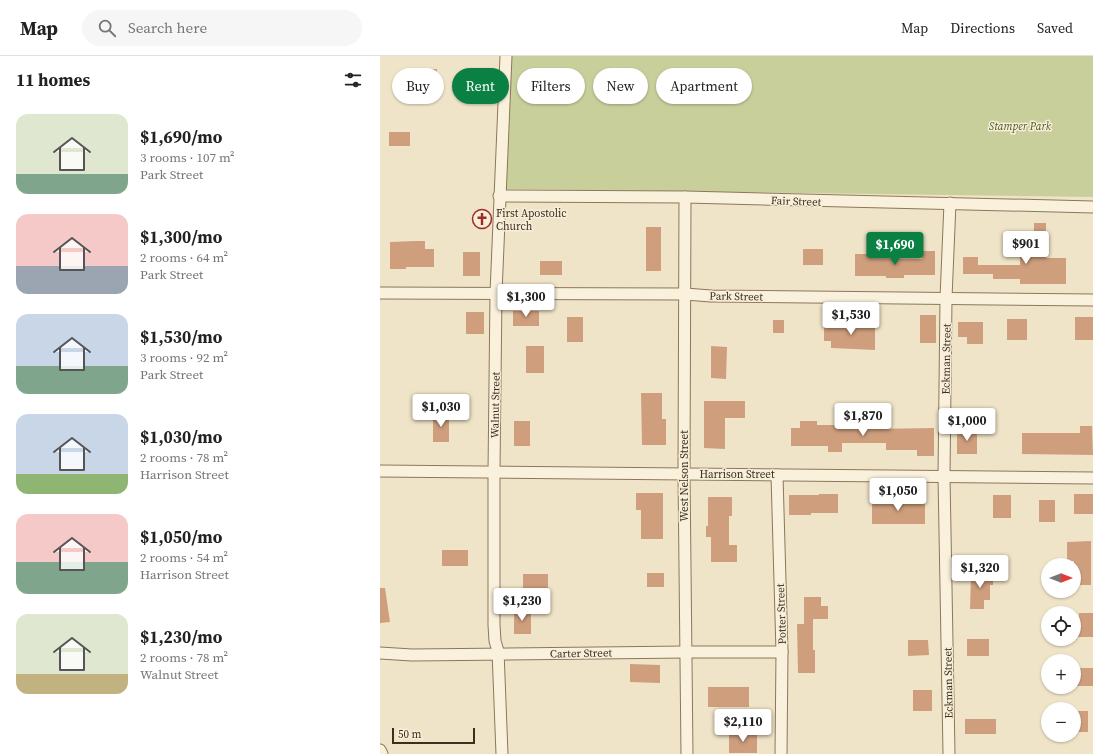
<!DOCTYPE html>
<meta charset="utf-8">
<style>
:root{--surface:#fff;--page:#f6f6f6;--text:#222;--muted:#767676;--line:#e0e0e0;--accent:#0b8043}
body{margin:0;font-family:"Source Serif 4",serif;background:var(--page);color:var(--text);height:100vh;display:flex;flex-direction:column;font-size:15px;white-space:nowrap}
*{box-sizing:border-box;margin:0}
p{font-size:13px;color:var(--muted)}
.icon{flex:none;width:22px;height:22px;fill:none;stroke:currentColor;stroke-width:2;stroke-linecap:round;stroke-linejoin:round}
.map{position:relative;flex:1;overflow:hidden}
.details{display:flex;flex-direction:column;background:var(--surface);width:380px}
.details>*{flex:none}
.banner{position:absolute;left:12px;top:12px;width:380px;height:36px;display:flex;gap:8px}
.needle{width:26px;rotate:90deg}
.fabs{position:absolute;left:661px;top:502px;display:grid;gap:8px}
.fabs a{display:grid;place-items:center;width:40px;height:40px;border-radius:50%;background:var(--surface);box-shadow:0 1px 3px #0004;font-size:20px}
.scale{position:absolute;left:12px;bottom:10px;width:83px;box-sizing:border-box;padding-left:4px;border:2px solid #3d2e20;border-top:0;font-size:11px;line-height:14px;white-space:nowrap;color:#3d2e20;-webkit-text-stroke:3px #f7eed8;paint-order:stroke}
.price{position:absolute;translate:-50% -34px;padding:0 9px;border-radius:4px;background:#fff;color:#222;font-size:13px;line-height:26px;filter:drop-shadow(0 1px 2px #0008)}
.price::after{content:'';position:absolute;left:50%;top:24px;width:12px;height:9px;margin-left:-6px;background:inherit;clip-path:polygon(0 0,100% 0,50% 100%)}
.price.current{background:var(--accent);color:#fff}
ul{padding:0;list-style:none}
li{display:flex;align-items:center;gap:12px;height:100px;padding:0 16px}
li span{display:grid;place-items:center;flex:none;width:112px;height:80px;border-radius:12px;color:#555}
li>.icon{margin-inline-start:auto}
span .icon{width:48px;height:48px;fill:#fffc;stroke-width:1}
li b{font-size:17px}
h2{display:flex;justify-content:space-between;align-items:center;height:48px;padding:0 16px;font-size:17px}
.chip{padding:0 14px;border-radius:18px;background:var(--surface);box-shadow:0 1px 3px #0004;font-size:14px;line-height:36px}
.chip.current{background:var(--accent);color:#fff}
header{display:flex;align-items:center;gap:24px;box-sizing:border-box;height:56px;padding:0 20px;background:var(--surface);border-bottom:1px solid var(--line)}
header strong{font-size:19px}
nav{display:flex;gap:22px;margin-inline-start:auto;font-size:14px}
.search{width:280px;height:36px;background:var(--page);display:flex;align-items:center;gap:10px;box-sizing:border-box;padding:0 14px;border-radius:22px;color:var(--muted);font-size:15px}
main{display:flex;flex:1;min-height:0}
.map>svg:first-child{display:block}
.green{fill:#c9cf9b}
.building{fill:#cf9f7d}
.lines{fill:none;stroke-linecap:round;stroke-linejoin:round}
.minor-casing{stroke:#8d765c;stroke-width:13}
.minor{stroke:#faf1dc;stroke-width:11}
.labels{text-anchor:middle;stroke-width:3;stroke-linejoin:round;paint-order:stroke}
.park-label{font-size:11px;font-style:italic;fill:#4d5a26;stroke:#f7eed8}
.street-label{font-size:11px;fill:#3d2e20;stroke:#f7eed8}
.poi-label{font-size:11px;fill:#3d2e20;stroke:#f7eed8;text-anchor:start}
</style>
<header>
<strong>Map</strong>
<div class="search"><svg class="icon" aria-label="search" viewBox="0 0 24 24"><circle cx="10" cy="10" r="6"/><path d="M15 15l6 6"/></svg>Search here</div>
<nav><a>Map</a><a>Directions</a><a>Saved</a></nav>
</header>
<main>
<section class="details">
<h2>11 homes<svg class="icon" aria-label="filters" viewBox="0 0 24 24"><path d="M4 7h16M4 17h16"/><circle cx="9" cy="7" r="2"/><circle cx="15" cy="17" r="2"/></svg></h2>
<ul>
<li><span style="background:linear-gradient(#dfe7d0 75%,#7fa58c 0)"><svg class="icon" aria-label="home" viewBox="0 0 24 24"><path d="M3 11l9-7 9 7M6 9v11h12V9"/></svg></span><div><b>$1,690/mo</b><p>3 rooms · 107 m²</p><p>Park Street</p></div></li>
<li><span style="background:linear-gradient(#f6c9c9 65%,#9aa5b1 0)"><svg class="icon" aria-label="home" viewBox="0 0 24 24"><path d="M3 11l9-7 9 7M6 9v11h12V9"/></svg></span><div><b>$1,300/mo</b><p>2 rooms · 64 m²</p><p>Park Street</p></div></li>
<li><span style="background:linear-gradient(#c9d6e8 65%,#7fa58c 0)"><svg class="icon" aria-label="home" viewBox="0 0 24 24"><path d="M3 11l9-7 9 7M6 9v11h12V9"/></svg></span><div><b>$1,530/mo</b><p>3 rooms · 92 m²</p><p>Park Street</p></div></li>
<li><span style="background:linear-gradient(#c9d6e8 75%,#8fb573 0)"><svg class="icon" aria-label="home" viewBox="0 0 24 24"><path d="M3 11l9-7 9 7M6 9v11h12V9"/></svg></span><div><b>$1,030/mo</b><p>2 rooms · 78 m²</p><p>Harrison Street</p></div></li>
<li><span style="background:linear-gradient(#f6c9c9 60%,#7fa58c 0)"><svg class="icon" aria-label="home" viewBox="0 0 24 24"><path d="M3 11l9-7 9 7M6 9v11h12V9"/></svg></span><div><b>$1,050/mo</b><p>2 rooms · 54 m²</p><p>Harrison Street</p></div></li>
<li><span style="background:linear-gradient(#dfe7d0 75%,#c2b280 0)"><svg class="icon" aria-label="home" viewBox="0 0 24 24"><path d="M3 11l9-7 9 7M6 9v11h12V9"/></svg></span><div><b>$1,230/mo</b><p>2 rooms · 78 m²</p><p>Walnut Street</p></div></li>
</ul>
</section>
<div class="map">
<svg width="713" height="698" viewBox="0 0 713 698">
<rect width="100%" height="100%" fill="#f0e4c8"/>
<polygon class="green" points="132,0 713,0 713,141 125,133"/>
<g class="building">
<rect x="25" y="13" width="32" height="20"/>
<rect x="9" y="76" width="21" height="14"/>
<polygon points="654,167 666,167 666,202 686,202 686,228 640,228 640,223 613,223 613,218 583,218 583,201 598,201 598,209 640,209 640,195 654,195"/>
<rect x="266" y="171" width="15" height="44"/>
<polygon points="36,185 45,185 45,193 54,193 54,211 26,211 26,213 10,213 10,186"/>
<rect x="423" y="193" width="20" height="16"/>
<polygon points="542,195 555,195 555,219 524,219 524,222 506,222 506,220 475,220 475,198 490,198 490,202 542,203"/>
<rect x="83" y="196" width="17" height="24"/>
<rect x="160" y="205" width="22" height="14"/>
<rect x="133" y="255" width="26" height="15"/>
<rect x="86" y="256" width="18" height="22"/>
<rect x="540" y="259" width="16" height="28"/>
<rect x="187" y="261" width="16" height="25"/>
<rect x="695" y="261" width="18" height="23"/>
<rect x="627" y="263" width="20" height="21"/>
<rect x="393" y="264" width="11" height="13"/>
<polygon points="578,266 603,266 603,288 587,288 587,281 578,281"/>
<polygon points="481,267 495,267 495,294 451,292 451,285 444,285 444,269 481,269"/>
<rect x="146" y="290" width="18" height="27"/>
<polygon points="331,290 347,291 346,323 331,322"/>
<polygon points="261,337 282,337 282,363 286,363 286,389 262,389"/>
<polygon points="324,345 365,345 365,362 345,362 345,393 324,392"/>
<rect x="53" y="358" width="16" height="28"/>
<polygon points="476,362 492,362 492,373 554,372 554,400 537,400 537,394 506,394 506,387 462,387 462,396 448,396 448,390 411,390 411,372 420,372 420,365 437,365 437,369 476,369"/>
<rect x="134" y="365" width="16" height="25"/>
<polygon points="700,370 712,370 713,399 642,398 642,377 700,377"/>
<rect x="577" y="373" width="20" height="25"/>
<polygon points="256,437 283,437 283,483 261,483 261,454 256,454"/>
<polygon points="439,438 458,438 458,457 431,457 431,459 409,459 409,439 439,439"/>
<rect x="694" y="438" width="19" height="20"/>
<rect x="613" y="439" width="18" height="23"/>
<polygon points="328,441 352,441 352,460 349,460 349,489 357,489 357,506 331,506 331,481 326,481 326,470 328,470"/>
<rect x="659" y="444" width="16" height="22"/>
<rect x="492" y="445" width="53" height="23"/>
<polygon points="711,485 711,529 694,529 694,505 687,505 687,486"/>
<rect x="62" y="494" width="26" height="16"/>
<rect x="267" y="517" width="17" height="14"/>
<polygon points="591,517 613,517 613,529 610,529 610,544 604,544 604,553 590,553"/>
<rect x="143" y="518" width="25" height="16"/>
<polygon points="0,532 5,532 10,566 0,567"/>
<polygon points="424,541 441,541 441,550 448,550 448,563 433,563 433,594 435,594 435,617 418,617 417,568 424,568"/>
<rect x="134" y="555" width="17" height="23"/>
<polygon points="699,557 713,557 713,581 694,581 694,566 699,566"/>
<rect x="587" y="583" width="22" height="17"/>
<polygon points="528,584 548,584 549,599 528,600"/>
<polygon points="250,608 280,609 280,627 250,626"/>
<rect x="694" y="612" width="19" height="18"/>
<rect x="328" y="631" width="41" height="20"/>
<rect x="533" y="634" width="19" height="21"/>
<rect x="694" y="655" width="14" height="21"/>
<rect x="585" y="663" width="31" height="15"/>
<rect x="349" y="677" width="28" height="20"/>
</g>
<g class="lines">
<g class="minor-casing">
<g id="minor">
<polyline points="119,140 305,141 713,151"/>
<polyline points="305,141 304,418 307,698"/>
<polyline points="0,237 305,238 331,240 713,244"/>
<polyline points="0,415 713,422"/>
<polyline points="397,419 402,596 401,698"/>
<polyline points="0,597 32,599 306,596 402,596"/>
<polyline points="0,694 2,698"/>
<polyline points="122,698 118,595 115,585 114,569 114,416 116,237 126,0"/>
<polyline points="569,698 564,420 566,242 570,147"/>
</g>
</g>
<use href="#minor" class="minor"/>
</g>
<defs>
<g id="church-ring" transform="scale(1)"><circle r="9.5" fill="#f7eed8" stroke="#9e2a2b" stroke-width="1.5"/><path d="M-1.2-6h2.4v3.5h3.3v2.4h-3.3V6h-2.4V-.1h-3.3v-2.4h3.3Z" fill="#9e2a2b"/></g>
</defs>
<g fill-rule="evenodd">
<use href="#church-ring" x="102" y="163"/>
</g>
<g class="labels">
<g class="park-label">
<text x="640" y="74">Stamper Park</text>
</g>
<g class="street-label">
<text transform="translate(416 145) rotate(2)" y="4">Fair Street</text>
<text transform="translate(356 240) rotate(1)" y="4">Park Street</text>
<text transform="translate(566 303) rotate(-89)" y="4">Eckman Street</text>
<text transform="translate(115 349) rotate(-89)" y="4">Walnut Street</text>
<text x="357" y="422">Harrison Street</text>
<text transform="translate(304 420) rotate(-90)" y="4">West Nelson Street</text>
<text transform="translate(401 558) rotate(-92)" y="4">Potter Street</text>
<text transform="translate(201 597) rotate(-1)" y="4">Carter Street</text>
<text transform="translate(568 627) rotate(-91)" y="4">Eckman Street</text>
</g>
<g class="poi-label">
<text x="116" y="161">First Apostolic<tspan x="116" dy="13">Church</tspan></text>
</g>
</g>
</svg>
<div class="fabs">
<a><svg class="needle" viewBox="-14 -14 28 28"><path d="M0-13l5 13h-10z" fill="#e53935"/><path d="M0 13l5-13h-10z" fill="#767676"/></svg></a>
<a><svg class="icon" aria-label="locate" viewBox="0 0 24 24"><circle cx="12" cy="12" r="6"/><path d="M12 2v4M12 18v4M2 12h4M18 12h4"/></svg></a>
<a>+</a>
<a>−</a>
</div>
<div class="scale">50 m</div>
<b class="price" style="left:646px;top:209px">$901</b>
<b class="price current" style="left:515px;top:210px">$1,690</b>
<b class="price" style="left:146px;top:262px">$1,300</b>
<b class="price" style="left:471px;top:280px">$1,530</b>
<b class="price" style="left:61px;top:372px">$1,030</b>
<b class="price" style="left:483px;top:381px">$1,870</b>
<b class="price" style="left:587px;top:386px">$1,000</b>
<b class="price" style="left:518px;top:456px">$1,050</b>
<b class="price" style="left:600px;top:533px">$1,320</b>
<b class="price" style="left:142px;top:566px">$1,230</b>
<b class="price" style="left:363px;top:687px">$2,110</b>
<div class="banner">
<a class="chip">Buy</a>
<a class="chip current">Rent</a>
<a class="chip">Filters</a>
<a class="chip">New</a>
<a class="chip">Apartment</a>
</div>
</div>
</main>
